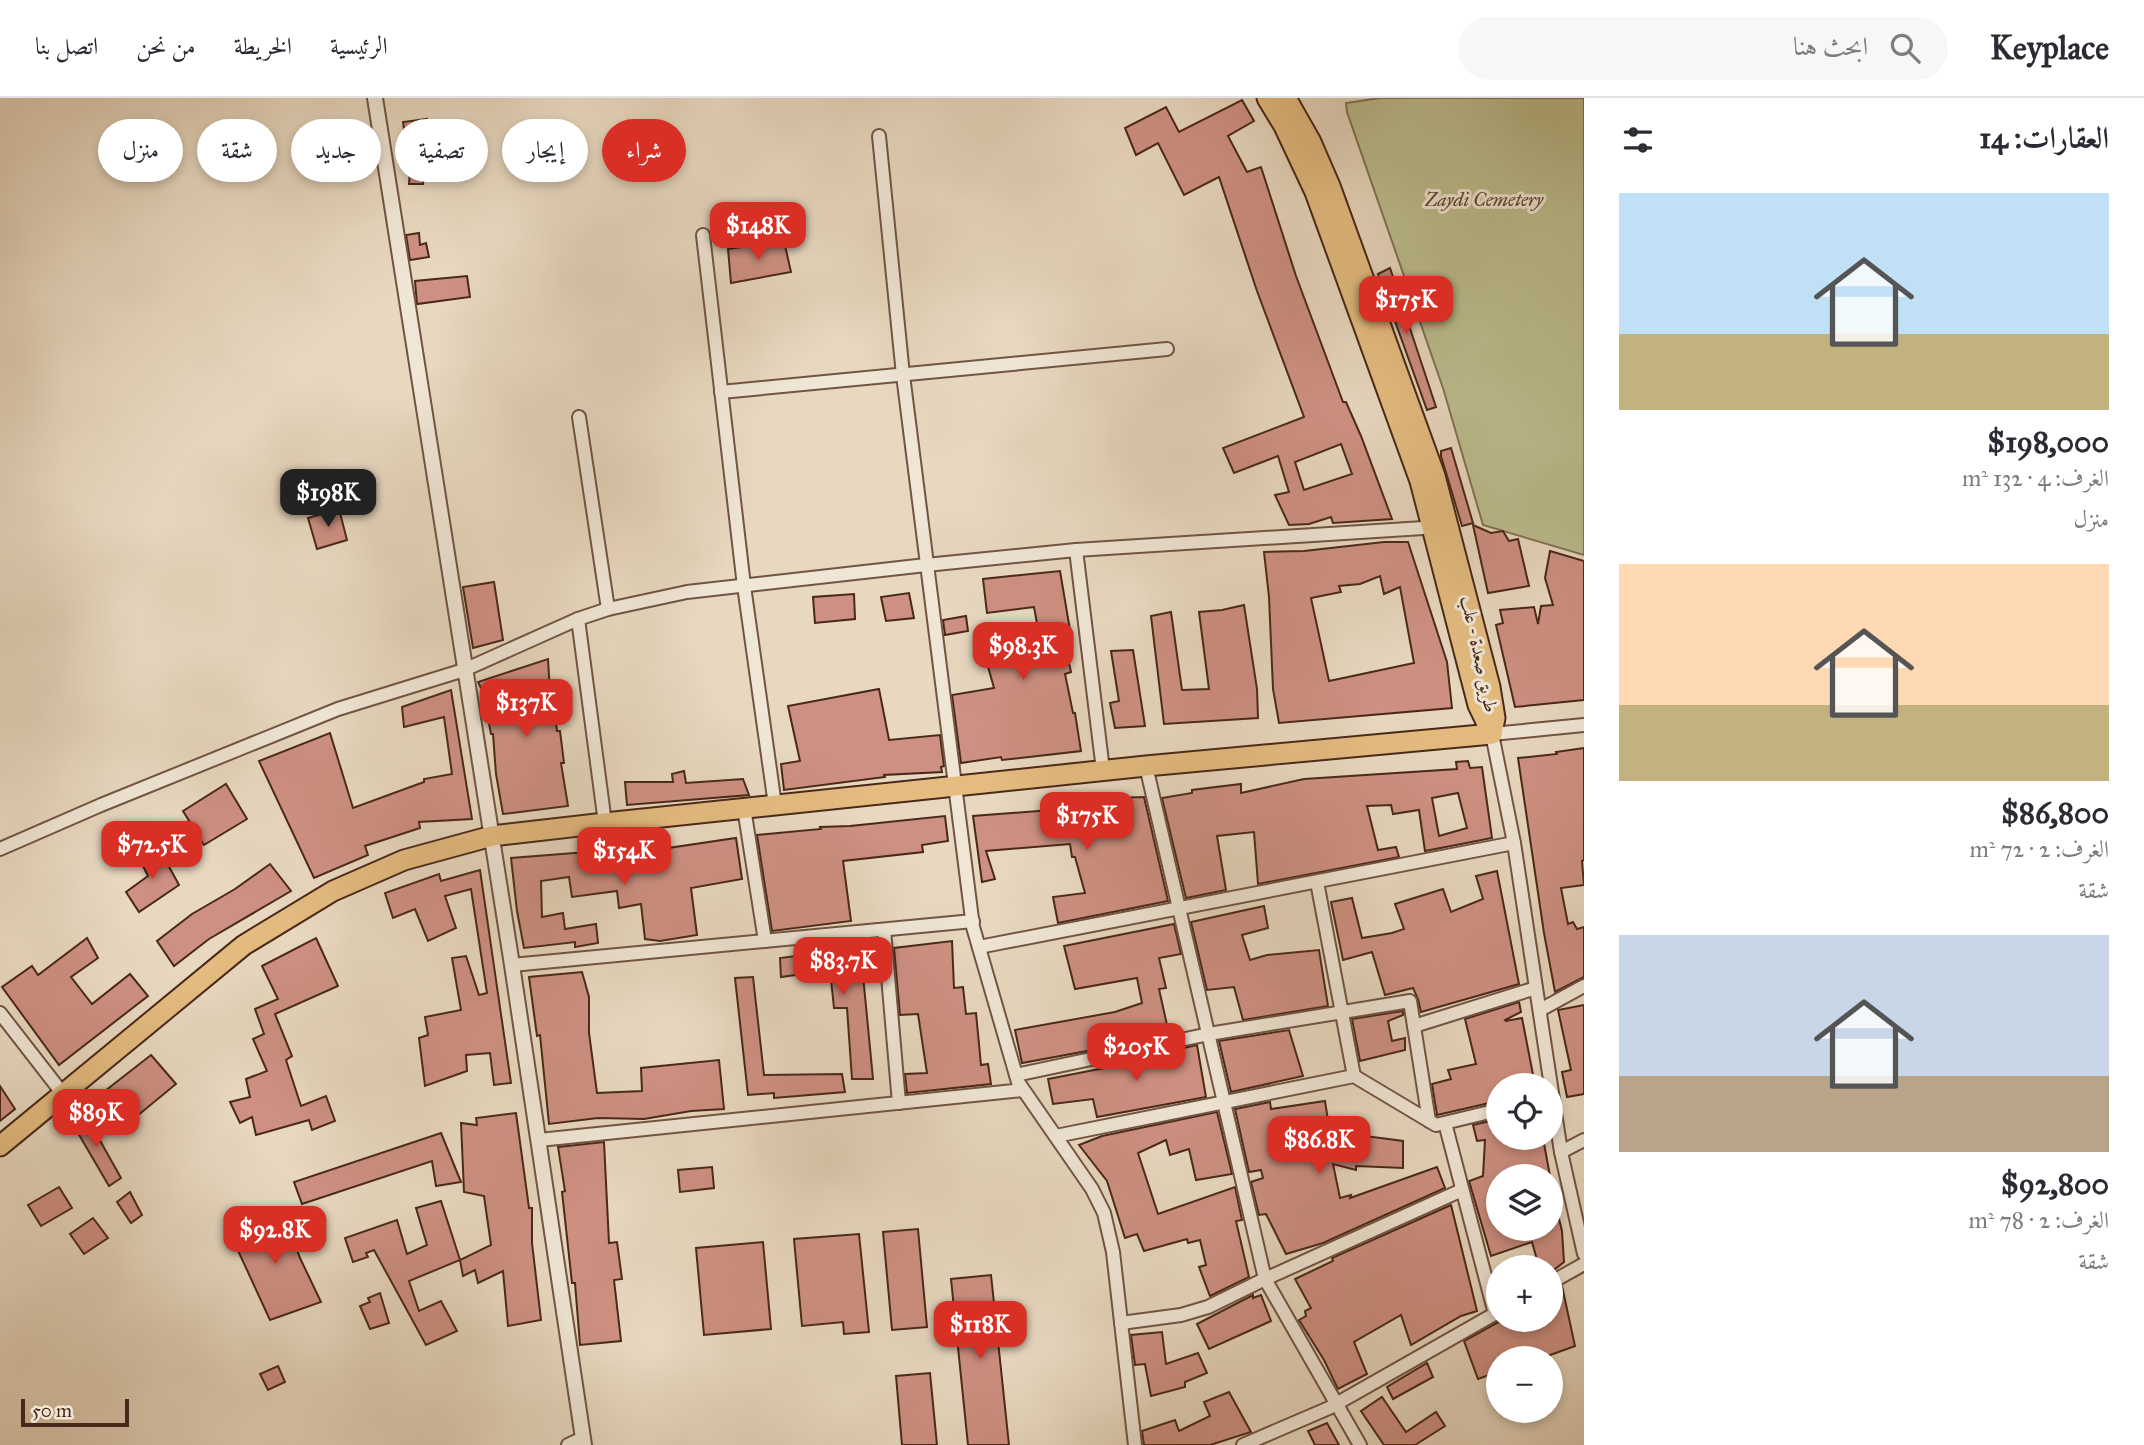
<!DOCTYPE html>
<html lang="ar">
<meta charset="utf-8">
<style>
:root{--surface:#fff;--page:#f7f7f7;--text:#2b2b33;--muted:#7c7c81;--line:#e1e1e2;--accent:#d93025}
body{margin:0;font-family:"IM FELL Great Primer",Amiri,serif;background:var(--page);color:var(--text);direction:rtl;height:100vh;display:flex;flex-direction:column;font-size:26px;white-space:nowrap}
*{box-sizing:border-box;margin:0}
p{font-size:23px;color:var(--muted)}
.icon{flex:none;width:38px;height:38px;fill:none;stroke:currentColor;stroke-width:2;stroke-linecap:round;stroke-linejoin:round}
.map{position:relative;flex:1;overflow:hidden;direction:ltr}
.panel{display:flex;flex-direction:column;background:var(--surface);width:560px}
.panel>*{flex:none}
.guide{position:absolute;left:21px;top:21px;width:665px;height:63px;direction:rtl;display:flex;gap:14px}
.tools{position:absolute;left:1486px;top:975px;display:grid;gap:14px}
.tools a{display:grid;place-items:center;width:77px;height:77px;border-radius:50%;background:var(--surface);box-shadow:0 4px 10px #0003;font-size:35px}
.scale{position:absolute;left:21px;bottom:18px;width:108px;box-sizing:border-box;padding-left:7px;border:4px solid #4a2819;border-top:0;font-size:19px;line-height:24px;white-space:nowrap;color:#4a2819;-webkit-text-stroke:5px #f0e6d6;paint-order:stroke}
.price{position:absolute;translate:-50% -60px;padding:0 16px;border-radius:14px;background:var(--accent);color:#fff;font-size:23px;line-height:46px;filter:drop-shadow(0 2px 4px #0008)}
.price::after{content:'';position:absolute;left:50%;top:42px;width:21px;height:16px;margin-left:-10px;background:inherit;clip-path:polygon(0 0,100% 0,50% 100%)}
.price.selected{background:#222;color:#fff}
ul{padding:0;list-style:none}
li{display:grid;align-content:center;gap:14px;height:371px;padding:0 35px}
li span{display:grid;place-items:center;height:217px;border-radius:0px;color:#555}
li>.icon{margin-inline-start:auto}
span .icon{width:126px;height:126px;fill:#fffc;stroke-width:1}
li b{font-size:30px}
h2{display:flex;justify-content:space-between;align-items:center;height:84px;padding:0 35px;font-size:30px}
.chip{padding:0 24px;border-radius:32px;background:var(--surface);box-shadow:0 4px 10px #0003;font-size:24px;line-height:63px}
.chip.selected{background:var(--accent);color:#fff}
header{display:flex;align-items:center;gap:42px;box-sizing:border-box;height:98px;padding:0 35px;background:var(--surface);border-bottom:2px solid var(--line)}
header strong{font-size:33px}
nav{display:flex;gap:38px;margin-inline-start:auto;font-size:24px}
.search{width:490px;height:63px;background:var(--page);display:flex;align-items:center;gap:18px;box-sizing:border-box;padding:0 24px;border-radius:38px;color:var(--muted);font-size:26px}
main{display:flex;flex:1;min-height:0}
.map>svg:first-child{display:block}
.green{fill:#bcbd8e;stroke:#837254;stroke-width:2}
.building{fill:#ce9082;stroke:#4a2819;stroke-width:2;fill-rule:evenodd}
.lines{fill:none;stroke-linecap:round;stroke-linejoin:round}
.minor-casing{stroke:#725443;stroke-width:16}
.tertiary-casing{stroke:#725443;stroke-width:18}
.trunk-casing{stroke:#4a2819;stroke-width:23}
.minor{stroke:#f0e6d6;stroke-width:12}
.tertiary{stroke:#f0e6d6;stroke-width:14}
.trunk{stroke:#e4bc80;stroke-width:19}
.labels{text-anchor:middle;stroke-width:6;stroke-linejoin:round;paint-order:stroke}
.park-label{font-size:19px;font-style:italic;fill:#614630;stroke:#f0e6d6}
.street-label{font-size:19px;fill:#4a2819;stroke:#f0e6d6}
</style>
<header>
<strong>Keyplace</strong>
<div class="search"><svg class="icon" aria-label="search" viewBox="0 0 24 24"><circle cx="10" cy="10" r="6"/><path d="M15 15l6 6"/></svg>ابحث هنا</div>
<nav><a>الرئيسية</a><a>الخريطة</a><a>من نحن</a><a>اتصل بنا</a></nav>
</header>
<main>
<section class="panel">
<h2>العقارات: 14<svg class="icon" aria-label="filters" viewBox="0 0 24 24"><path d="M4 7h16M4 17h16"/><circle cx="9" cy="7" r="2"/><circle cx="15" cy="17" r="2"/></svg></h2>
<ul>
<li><span style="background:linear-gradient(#bfe0f5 65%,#c2b280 0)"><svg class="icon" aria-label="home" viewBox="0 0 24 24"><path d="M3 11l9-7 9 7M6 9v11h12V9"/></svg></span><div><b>$198,000</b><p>الغرف: 4 · 132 m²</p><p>منزل</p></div></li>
<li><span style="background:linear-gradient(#ffd9b3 65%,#c2b280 0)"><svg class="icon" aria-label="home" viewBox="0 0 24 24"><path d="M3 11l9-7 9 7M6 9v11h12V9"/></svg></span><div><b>$86,800</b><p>الغرف: 2 · 72 m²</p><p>شقة</p></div></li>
<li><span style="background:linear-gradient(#c9d6e8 65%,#b9a48a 0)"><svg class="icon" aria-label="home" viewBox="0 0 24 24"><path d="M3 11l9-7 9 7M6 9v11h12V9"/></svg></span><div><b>$92,800</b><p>الغرف: 2 · 78 m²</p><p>شقة</p></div></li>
</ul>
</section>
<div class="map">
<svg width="1584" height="1347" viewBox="0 0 1584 1347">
<rect width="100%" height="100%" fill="#e8d8c0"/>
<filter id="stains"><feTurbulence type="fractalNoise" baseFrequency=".00286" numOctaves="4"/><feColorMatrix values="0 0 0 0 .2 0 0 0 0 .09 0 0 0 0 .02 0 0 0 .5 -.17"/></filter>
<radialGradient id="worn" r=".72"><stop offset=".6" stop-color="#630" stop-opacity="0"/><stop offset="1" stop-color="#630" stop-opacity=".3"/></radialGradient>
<polygon class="green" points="1380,0 1584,0 1584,457 1483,427 1443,290 1347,14 1346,5"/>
<g class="building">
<path d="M1242,2l12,21 -26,15 19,36 14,-5 35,109 47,126h3l15,34 31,83 -59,4 -2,-6 -22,7 -20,1 -14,-30 14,-3 -11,-36 -44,17 -11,-25 81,-31 -47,-126 -38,-114 -35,18 -26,-52 -22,12 -11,-27 41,-21 13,25zM1341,346l11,30 -48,16 -9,-28z"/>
<polygon points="427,21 427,32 415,34 417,45 406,46 403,24"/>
<polygon points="410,72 424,72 423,86 409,86"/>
<polygon points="419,135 420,147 426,145 429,159 410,162 406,137"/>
<polygon points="784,143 791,174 731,185 728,151"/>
<polygon points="1390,170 1436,309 1427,312 1378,176"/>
<polygon points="467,178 470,199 417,206 415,183"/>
<polygon points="1451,350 1473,425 1462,428 1441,358 1441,353"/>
<polygon points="339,411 347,442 317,451 308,420"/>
<polygon points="1473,427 1491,435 1503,433 1509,443 1518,441 1529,488 1488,495"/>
<path d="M1384,444h24l39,120 5,46 -173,15 -6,-34 -4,-92 -5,-45 40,-1zM1380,478l4,18 16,-7 14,76 -85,18 -18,-83 30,-6 -2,-6 21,-2z"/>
<polygon points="1550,453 1584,463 1584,602 1515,609 1496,527 1503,525 1500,512 1534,509 1538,526 1541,508 1553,507 1545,480"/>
<polygon points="1060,473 1071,538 1063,539 1071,574 1065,576 1073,615 1075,615 1081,653 1002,662 1001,659 961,665 952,597 994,590 987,565 1042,553 1034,509 987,515 983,481"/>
<polygon points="494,484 503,542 473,550 463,489"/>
<polygon points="909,495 914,520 886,523 881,499"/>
<polygon points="854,496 855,521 815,525 813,499"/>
<polygon points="1244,507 1257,591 1258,620 1164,626 1151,518 1171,514 1182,592 1209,591 1199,514 1222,512"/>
<polygon points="966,518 968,533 945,537 943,522"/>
<polygon points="1133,552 1145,628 1115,630 1110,605 1119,603 1111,553"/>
<polygon points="548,561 550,595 552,595 557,633 560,633 564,665 561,665 568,708 503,716 496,676 493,636 491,636 483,594 478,584"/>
<polygon points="879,591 889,642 940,637 944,668 941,669 942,674 884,677 885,679 784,692 781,666 800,663 788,608"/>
<polygon points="451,592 472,721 419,724 420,730 365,748 368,757 314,780 259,663 330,635 353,710 424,684 424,681 452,676 444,619 404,629 402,609"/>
<polygon points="1584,650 1584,762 1582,763 1584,787 1561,790 1568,826 1573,824 1577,831 1584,829 1584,879 1555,894 1544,835 1518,660 1557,656 1556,654"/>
<path d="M1468,663l2,7 12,-1 10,71 -67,13 -6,-41 -26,4 -2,-9 -24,1 11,44 18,-3 3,10 -141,27 -4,-52 -37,4 9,54 -40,8 -24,-100 30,-5v-3l49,-6v9l63,-14 153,-10 -1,-7zM1458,695l9,35 -28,8 -7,-38z"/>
<polygon points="684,673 686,685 743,681 749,697 627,707 625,684 673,684 672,676"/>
<polygon points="226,686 247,721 204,747 183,713"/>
<polygon points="1144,699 1168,803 1058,825 1053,799 1085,795 1075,759 1072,759 1070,746 986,753 995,781 982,784 973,718 1065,711 1114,700"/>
<polygon points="945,718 948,743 922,747 923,754 843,763 851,823 772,833 757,737 821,731 820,729 850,728"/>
<polygon points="736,740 742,781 691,790 697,837 660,843 645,841 641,806 619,810 617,793 572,799 569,779 541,783 542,819 563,815 565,831 596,826 598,845 575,849 575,844 524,850 517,813 511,760 613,752 613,746 633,745 634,755"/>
<polygon points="153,749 162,768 167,765 179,787 139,814 126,794 148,778 138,758"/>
<polygon points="270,766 291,793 209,841 174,868 157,843 192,816 235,791"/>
<polygon points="480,772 511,985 494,987 490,955 466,957 467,973 425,988 419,940 428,937 425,919 461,912 452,860 466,858 479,897 487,895 471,791 445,798 456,830 428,843 415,811 393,820 385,795 439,776 441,783"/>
<polygon points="1497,773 1519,886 1421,914 1418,901 1413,890 1385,897 1372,854 1343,862 1331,804 1352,800 1362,840 1392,835 1404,831 1395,806 1443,791 1451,814 1483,801 1476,778"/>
<polygon points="1264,808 1268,830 1242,837 1250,862 1267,857 1319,852 1328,908 1243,922 1234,889 1207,892 1191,824"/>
<polygon points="1174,826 1181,856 1159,860 1166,890 1159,891 1169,936 1120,946 1120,943 1087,953 1022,965 1015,932 1115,914 1142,905 1137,880 1075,891 1064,848"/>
<polygon points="87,840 98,860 71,879 92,906 130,876 148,898 59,967 2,889 32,868 38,877"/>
<polygon points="316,840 338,888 275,916 292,958 286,962 301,1008 326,998 335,1023 312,1032 309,1022 256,1037 252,1019 240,1025 230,1004 250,999 246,981 267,973 253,941 264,936 255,911 278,901 262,868"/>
<polygon points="952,843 954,890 963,889 966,916 976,915 981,967 988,966 991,986 907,995 905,976 927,975 918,916 900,917 894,850"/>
<polygon points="865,849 867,866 862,867 873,981 852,981 847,910 834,910 830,872 781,879 780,860"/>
<polygon points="582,874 589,899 589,935 597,995 642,993 641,970 719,962 724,1011 691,1013 644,1021 598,1020 549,1026 540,937 537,938 529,879"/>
<polygon points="753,879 764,977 842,976 845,994 774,1000 774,995 748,997 735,880"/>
<polygon points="1519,904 1521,914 1505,922 1506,923 1522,920 1535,987 1498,987 1498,1003 1437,1017 1432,986 1451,981 1448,972 1476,966 1465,921"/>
<polygon points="1584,907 1584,996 1567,999 1562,974 1571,972 1558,912"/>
<polygon points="1403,913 1403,917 1388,923 1392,943 1405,940 1405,952 1360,963 1352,921"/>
<polygon points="1289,932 1303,978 1231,994 1219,943"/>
<polygon points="1197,947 1206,999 1097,1019 1093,1001 1053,1006 1048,981 1125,966 1124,963"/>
<polygon points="151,957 176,986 120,1032 96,1000"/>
<polygon points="0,988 15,1011 0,1023"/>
<polygon points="1325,1003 1329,1029 1289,1036 1315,1044 1319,1058 1345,1052 1354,1055 1358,1037 1403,1043 1403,1070 1356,1068 1356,1072 1333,1066 1340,1100 1351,1097 1350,1100 1437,1069 1445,1090 1323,1145 1286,1156 1266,1116 1259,1117 1251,1084 1263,1080 1261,1072 1249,1074 1235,1011 1270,1004 1271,1011"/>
<polygon points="84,1014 121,1080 109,1088 71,1023"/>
<polygon points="1217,1014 1232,1076 1196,1082 1189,1051 1170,1057 1166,1042 1138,1055 1158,1116 1235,1089 1242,1122 1236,1123 1249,1179 1210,1198 1199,1169 1206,1167 1200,1142 1188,1145 1187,1141 1144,1153 1137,1136 1125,1140 1107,1083 1079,1047 1102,1038"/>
<polygon points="516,1015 529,1110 532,1110 532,1145 541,1222 508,1228 503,1173 478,1185 475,1172 463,1178 460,1162 491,1147 484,1098 464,1094 461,1025 477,1027 476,1020"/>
<polygon points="1498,1021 1498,1040 1543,1040 1550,1078 1498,1078 1498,1130 1550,1130 1550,1106 1555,1105 1562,1133 1564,1164 1550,1175 1550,1169 1539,1169 1532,1144 1491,1158 1469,1083 1483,1078 1485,1042 1477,1043 1473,1027"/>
<polygon points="441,1035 461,1084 436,1088 432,1063 302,1106 294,1084"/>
<polygon points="604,1044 609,1145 617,1144 622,1181 614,1182 621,1243 580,1247 575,1185 572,1185 562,1094 565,1093 558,1049"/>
<polygon points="712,1069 714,1090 680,1094 678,1072"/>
<polygon points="59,1089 72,1110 41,1128 28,1107"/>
<polygon points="130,1094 142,1117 131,1125 117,1104"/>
<polygon points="441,1103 460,1162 409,1183 419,1213 441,1203 457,1233 426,1247 374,1152 366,1155 368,1159 353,1164 345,1140 397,1122 407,1156 427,1147 416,1110"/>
<polygon points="1451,1107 1477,1213 1461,1218 1411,1247 1401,1217 1354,1244 1367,1276 1338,1291 1324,1262 1299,1222 1306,1218 1305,1213 1311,1210 1295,1181 1333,1163 1332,1160"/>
<polygon points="283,1113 300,1160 321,1204 270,1222 229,1133"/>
<polygon points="93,1120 108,1140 84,1156 70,1136"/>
<polygon points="918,1131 927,1229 892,1232 883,1134"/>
<polygon points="859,1136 869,1234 844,1236 843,1224 802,1228 794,1141"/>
<polygon points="763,1144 771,1231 704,1237 696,1150"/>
<polygon points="991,1177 1009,1347 968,1347 951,1181"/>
<polygon points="1562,1188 1575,1248 1542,1260 1498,1260 1498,1274 1478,1281 1464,1243 1502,1222 1550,1222 1550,1194"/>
<polygon points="380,1195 389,1225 370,1231 360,1208 370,1204 368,1200"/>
<polygon points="1253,1197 1253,1200 1261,1197 1271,1223 1209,1251 1197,1226"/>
<polygon points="1162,1234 1166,1266 1198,1255 1207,1275 1185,1284 1185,1289 1151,1298 1145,1266 1135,1267 1131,1237"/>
<polygon points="1427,1265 1433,1279 1393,1301 1387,1289"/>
<polygon points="278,1268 285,1284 268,1292 260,1276"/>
<polygon points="930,1275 937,1347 902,1347 896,1278"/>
<polygon points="1229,1294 1251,1334 1210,1347 1144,1347 1142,1333 1175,1322 1179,1333 1210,1318 1204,1304"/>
<polygon points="1382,1299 1406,1334 1436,1314 1445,1328 1415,1347 1384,1347 1361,1313"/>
<polygon points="1327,1325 1339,1347 1315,1347 1308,1333"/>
</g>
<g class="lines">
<g class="minor-casing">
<g id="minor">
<polyline points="879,38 903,277 973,829 1018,984 1092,1091 1104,1115 1113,1154 1135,1347"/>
<polyline points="703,137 744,488 775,707"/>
<polyline points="721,294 1167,251"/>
<polyline points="579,319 608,511"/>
<polyline points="1076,452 1103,672"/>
<polyline points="578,521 605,725"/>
<polyline points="1584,627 1492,636 1514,745 1561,1054 1584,1156"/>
<polyline points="1146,668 1265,1181 1360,1347"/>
<polyline points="744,710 765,843"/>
<polyline points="0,751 101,707 338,611 464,572 578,521 608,511 687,494 926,467 1076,452 1439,429"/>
<polyline points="1317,784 1354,978"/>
<polyline points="884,832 899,1005"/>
<polyline points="979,849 1514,745"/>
<polyline points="512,867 973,823"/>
<polyline points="1540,912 1584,888"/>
<polyline points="0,915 63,996"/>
<polyline points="1414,928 1536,890"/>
<polyline points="1016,977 1209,936 1410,903 1429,1023"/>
<polyline points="1445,1025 1495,1216"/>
<polyline points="1056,1038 1354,978 1436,1027 1498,1012"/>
<polyline points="539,1042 1023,992"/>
<polyline points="1561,1054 1584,1042"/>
<polyline points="1550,1185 1584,1166"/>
<polyline points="1121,1225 1181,1217 1208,1209 1265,1181 1462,1092"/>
<polyline points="568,1347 583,1340"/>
<polyline points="1243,1347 1329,1310 1498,1214"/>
</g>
</g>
<g class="tertiary-casing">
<polyline id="tertiary" points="375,0 512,867 584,1347"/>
</g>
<g class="trunk-casing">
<g id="trunk">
<polyline points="1267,0 1284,28 1315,94 1420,383 1478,607 1492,636"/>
<polyline points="1286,0 1311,44 1330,88 1435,378 1490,589 1495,620 1492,635"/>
<polyline points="0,1048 244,847 333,793 404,762 492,738 605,725 1146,668 1492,636"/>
</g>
</g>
<use href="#minor" class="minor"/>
<use href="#tertiary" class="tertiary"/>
<use href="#trunk" class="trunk"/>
</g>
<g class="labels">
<g class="park-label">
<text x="1484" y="108">Zaydi Cemetery</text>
</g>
<g class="street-label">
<text transform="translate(1480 556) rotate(78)" y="7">طريق صعدة - علب</text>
</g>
</g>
<rect width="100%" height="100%" filter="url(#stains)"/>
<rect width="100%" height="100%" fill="url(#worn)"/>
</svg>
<div class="tools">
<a><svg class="icon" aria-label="locate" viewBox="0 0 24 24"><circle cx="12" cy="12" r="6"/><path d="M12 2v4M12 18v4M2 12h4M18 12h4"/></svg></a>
<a><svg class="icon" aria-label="layers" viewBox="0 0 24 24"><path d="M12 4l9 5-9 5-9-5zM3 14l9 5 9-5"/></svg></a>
<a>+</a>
<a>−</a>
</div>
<div class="scale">50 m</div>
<b class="price" style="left:758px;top:164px">$148K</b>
<b class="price" style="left:1406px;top:238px">$175K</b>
<b class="price selected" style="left:328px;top:431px">$198K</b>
<b class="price" style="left:1023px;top:584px">$98.3K</b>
<b class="price" style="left:526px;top:641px">$137K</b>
<b class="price" style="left:1087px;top:754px">$175K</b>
<b class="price" style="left:152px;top:783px">$72.5K</b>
<b class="price" style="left:624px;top:789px">$154K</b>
<b class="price" style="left:843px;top:899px">$83.7K</b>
<b class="price" style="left:1136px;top:985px">$205K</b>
<b class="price" style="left:96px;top:1051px">$89K</b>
<b class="price" style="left:1319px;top:1078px">$86.8K</b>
<b class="price" style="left:275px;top:1168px">$92.8K</b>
<b class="price" style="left:980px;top:1263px">$118K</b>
<div class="guide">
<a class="chip selected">شراء</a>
<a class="chip">إيجار</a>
<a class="chip">تصفية</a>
<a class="chip">جديد</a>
<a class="chip">شقة</a>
<a class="chip">منزل</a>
</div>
</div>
</main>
